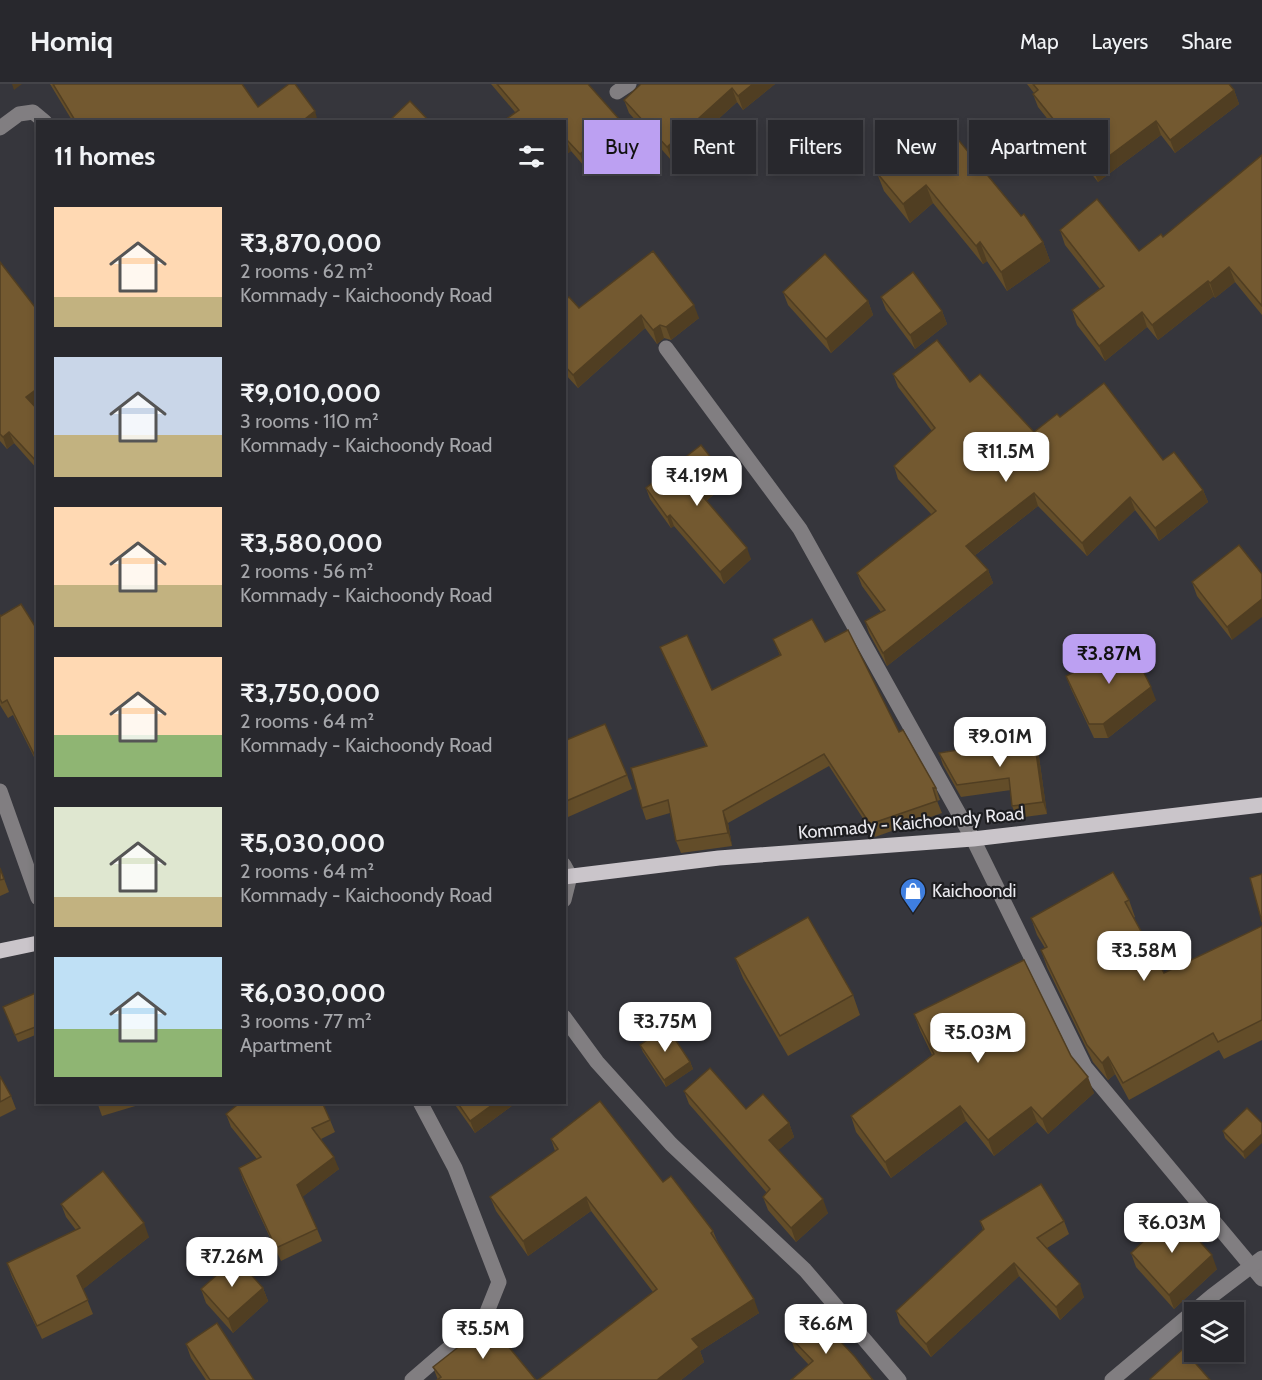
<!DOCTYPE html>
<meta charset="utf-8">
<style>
:root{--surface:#28282d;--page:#303035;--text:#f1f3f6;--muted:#a5a6aa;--line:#444449;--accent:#bca0f2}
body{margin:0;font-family:Cabin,sans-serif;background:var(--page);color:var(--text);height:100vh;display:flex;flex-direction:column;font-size:22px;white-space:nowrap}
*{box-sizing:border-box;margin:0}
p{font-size:20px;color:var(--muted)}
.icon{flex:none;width:33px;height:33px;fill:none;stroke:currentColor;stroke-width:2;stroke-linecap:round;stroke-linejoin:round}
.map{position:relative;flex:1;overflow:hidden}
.side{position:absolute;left:36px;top:36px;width:530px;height:984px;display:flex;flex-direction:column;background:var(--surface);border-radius:0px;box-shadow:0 3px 9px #0003,0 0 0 2px var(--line)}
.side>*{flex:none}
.banner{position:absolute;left:584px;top:36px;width:570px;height:54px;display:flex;gap:12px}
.tools{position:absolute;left:1184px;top:1218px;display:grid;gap:12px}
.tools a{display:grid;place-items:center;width:60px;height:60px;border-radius:0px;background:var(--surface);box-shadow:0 3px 9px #0003,0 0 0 2px var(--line);font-size:30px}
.price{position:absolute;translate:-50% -51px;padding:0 14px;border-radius:12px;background:#fff;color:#222;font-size:20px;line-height:39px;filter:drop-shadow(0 2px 3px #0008)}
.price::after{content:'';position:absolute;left:50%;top:36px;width:18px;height:14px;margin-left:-9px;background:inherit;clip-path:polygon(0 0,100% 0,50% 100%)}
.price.active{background:var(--accent);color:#111}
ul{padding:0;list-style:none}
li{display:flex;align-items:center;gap:18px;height:150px;padding:0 18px}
li span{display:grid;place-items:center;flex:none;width:168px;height:120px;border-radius:0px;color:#555}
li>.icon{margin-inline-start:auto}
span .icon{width:72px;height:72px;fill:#fffc;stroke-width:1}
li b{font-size:26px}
h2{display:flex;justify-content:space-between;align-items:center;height:72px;padding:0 18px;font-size:26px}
.pill{padding:0 21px;border-radius:0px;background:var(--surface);box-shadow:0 3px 9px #0003,0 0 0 2px var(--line);font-size:21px;line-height:54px}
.pill.active{background:var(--accent);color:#111}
header{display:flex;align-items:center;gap:36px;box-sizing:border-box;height:84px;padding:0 30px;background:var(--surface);border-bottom:2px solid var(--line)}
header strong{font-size:28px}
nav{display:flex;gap:33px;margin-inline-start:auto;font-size:21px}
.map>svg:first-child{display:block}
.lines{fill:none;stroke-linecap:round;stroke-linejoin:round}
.minor{stroke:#817e81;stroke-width:15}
.major{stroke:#cac5ca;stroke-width:15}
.wall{fill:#634d29}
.shaded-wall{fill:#503e22}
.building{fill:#735930;stroke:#503e22;stroke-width:1.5}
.labels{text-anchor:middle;stroke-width:4.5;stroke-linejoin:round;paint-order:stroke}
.street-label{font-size:18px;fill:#eae9ee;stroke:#1e1e21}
.poi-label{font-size:18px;fill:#eae9ee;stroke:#1e1e21;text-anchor:start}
</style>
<header>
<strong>Homiq</strong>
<nav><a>Map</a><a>Layers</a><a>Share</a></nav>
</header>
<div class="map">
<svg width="1262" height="1296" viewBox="0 0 1262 1296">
<rect width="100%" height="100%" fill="#36363c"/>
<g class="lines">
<g class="minor">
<polyline points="617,8 629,0"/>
<polyline points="0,44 19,30 33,28 45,38"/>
<polyline points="666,264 800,445 973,755 1085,983 1262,1195"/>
<polyline points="0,707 38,814"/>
<polyline points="564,781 570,792 564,816"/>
<polyline points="564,933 597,978 671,1060 805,1186 899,1296"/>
<polyline points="412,1296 485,1233 499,1198 455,1084 420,1018"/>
<polyline points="1112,1296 1212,1212 1262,1174"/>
</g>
<g class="major">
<polyline points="564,793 719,774 973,755 1262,721"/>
<polyline points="0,867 38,859"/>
</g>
</g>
<g class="wall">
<polygon points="50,0 242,0 258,23 318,38 73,38"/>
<polygon points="491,0 588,0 619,35 623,47 584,82 571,67 564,72 564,38 515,28"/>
<polygon points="641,0 775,0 743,26 737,18 672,77 629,29 624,16"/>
<polygon points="1027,0 1229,0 1234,6 1239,20 1175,69 1161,51 1098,98 1038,23 1033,10 1034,9"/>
<polygon points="942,36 1043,158 1050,177 1007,207 987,177 983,180 933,119 910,139 884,107 877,89"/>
<polygon points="1262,71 1262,231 1235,198 1215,214 1214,212 1158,256 1147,243 1105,277 1077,241 1072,226 1100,205 1065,161 1060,146 1139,167 1163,153"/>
<polygon points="0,178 38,227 38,319 34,322 38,326 38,386 14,359 7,365 0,357"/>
<polygon points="783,208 868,217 873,231 831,269 788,221"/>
<polygon points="881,213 942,227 947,240 915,265 886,226"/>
<polygon points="564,217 579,224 699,234 671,256 664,254 657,260 645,244 578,304 564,289"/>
<polygon points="893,290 970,298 1034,348 1060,333 1163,376 1203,406 1208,418 1159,457 1135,426 1087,472 1038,422 974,472 988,486 993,499 887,582 869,549 865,537 881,528 862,502 857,489 932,431 898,395 894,382 932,347 898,303"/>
<polygon points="727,400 706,417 751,475 724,500 674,442 671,444 650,415 646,404"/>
<polygon points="1239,461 1232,556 1197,512 1192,498"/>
<polygon points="0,531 1,532 38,547 38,681 13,631 8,634 0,621"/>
<polygon points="773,555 825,558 899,648 936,704 940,716 937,717 942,729 875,753 829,682 728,739 732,762 681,769 676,757 670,729 646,736 642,724 706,662 665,575 660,563 712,606 780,571"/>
<polygon points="1066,592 1156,616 1108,654 1094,654 1071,605"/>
<polygon points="564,657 627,691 632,705 568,733 564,723"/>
<polygon points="1038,666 1047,730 1017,734 1012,722 1011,706 961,713 943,681 939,669"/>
<polygon points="0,784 9,808 0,812"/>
<polygon points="1129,816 1135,833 1133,834 1164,889 1262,842 1262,956 1224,975 1219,966 1129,1016 1115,990 1108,996 1093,978 1047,883 1041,866 1045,864 1037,851 1031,834"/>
<polygon points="735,874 853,911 860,931 788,972 743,894"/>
<polygon points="38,908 38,950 18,958 3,923"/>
<polygon points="914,930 1071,972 1094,1009 1048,1050 1037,1038 994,1072 966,1037 891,1094 856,1048 851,1032 932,971 920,946"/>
<polygon points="640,961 690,978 693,985 666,1003 643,968"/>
<polygon points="0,992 11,1012 16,1025 0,1033"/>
<polygon points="684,1007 789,1039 794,1053 778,1066 828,1129 796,1158 768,1126 763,1113 767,1109 689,1020"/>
<polygon points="97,1018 141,1018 142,1020 102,1032"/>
<polygon points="453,1018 517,1018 475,1049"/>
<polygon points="226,1030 330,1036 335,1048 321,1055 339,1085 302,1113 317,1145 322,1157 281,1177 243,1096 239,1084 257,1075 231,1043"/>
<polygon points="1262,1039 1245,1075 1225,1054 1223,1047"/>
<polygon points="551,1055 663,1098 713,1147 718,1159 759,1229 700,1267 704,1278 681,1296 538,1296 653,1208 591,1127 528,1172 496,1127 490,1113 555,1067"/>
<polygon points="61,1120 149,1153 83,1205 93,1230 42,1255 12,1193 7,1179 76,1146 66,1133"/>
<polygon points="980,1137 1064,1137 1069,1150 1047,1164 1084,1213 1060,1236 1019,1192 931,1273 900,1240 896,1227 983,1146"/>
<polygon points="1131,1169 1217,1185 1174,1225 1136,1183"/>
<polygon points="263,1204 268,1217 233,1249 206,1219 201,1205"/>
<polygon points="790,1253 873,1296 809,1281 795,1266"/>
<polygon points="186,1260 254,1296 206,1296 191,1274"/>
<polygon points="433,1283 536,1296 438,1296"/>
</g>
<g class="shaded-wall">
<polygon points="12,0 22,0 14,6"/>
<polygon points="753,0 775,0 743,26 738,12"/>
<polygon points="732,4 737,18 672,77 667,63"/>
<polygon points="1234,6 1239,20 1175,69 1170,56"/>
<polygon points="315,27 318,38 301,38"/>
<polygon points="619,35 623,47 584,82 580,70"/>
<polygon points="1156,37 1161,51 1098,98 1093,84"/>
<polygon points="566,55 571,67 564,72 564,56"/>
<polygon points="926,101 933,119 910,139 903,120"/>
<polygon points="980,158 987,177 983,180 976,162"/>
<polygon points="1043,158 1050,177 1007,207 1001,188"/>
<polygon points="1229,183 1235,198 1215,214 1210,199"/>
<polygon points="1208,197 1214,212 1158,256 1152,241"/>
<polygon points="868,217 873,231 831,269 826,255"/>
<polygon points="694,221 699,234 671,256 666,243"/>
<polygon points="942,227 947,240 915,265 910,251"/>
<polygon points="1142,228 1147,243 1105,277 1099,262"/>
<polygon points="641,231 645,244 578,304 573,291"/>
<polygon points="660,241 664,254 657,260 653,246"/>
<polygon points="38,304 38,319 30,325 26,313"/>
<polygon points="9,348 14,359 7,365 3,353"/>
<polygon points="723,389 727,400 703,419 699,408"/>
<polygon points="1203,406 1208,418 1159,457 1155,444"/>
<polygon points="1034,409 1038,422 970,475 966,462"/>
<polygon points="1130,413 1135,426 1087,472 1082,459"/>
<polygon points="670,431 674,442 671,444 667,433"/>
<polygon points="747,464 751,475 724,500 720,488"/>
<polygon points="988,486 993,499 887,582 883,569"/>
<polygon points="1262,515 1262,533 1232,556 1227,543"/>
<polygon points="1151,603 1156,616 1108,654 1103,640"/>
<polygon points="1034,654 1038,666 1047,730 1043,718"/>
<polygon points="723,727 728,739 732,762 728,749"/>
<polygon points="1108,973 1115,990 1108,996 1102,979"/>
<polygon points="690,978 693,985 666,1003 664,996"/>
<polygon points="1088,993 1094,1009 1048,1050 1042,1035"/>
<polygon points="496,1018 517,1018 475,1049 470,1037"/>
<polygon points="960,1022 966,1037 891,1094 885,1078"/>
<polygon points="1031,1023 1037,1038 994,1072 988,1056"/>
<polygon points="789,1039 794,1053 774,1070 769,1056"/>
<polygon points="1262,1050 1262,1059 1245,1075 1243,1068"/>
<polygon points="334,1073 339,1085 301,1114 297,1101"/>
<polygon points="586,1113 591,1127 528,1172 523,1157"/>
<polygon points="823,1115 828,1129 796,1158 791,1144"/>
<polygon points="144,1139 149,1153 82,1206 77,1192"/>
<polygon points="1212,1171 1217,1185 1174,1225 1169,1211"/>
<polygon points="1014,1179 1019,1192 931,1273 926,1260"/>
<polygon points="1080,1200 1084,1213 1060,1236 1056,1223"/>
<polygon points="263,1204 268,1217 233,1249 228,1235"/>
<polygon points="754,1215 759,1229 700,1267 704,1278 681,1296 657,1296 692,1255"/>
</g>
<g class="building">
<polygon points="53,0 242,0 258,23 289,0 295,0 315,27 301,38 76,38"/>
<polygon points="497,0 588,0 619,35 580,70 566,55 564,56 564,38 502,38 519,26"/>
<polygon points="641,0 753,0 738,12 732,4 667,63 624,16"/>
<polygon points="1033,0 1229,0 1234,6 1170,56 1156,37 1093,84 1033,10 1038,6"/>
<polygon points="410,17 430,38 388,38"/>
<polygon points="942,36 1021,132 1024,130 1043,158 1001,188 980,158 976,162 926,101 903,120 877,89"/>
<polygon points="1262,71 1262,222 1229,183 1210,199 1208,197 1152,241 1142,228 1099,262 1072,226 1104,202 1060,146 1097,115 1139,167 1161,150 1163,153"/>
<polygon points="653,167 694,221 666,243 660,241 653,246 641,231 573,291 564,281 564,217 569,213 579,224"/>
<polygon points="825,170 868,217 826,255 783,208"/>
<polygon points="0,178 38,227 38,304 26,313 38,326 38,379 9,348 3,353 0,350"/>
<polygon points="913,188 942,227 910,251 881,213"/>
<polygon points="937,256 970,298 980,290 1034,348 1057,330 1060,333 1104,299 1163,376 1174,368 1203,406 1155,444 1130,413 1082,459 1034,409 966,462 988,486 883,569 865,537 885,526 857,489 936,427 894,382 935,344 893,290"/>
<polygon points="701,361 723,389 699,408 747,464 720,488 670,431 667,433 646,404"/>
<polygon points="1239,461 1262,490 1262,515 1227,543 1192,498"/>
<polygon points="21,520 38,547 38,674 36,674 7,616 2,619 0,615 0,531 1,532"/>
<polygon points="812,535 825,558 848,546 899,648 903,646 936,704 933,704 937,717 870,740 824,670 723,727 728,749 676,757 668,716 642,724 631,684 707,662 660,563 687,551 712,606 781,571 773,555"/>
<polygon points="1130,561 1151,603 1103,640 1089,640 1066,592"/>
<polygon points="605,640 627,691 564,718 564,657"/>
<polygon points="1034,654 1043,718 1012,722 1009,694 957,701 939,669"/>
<polygon points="0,784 4,795 0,796"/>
<polygon points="1113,788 1129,816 1125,818 1164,889 1262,842 1262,936 1218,958 1213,949 1123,999 1108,973 1102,979 1087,961 1041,866 1047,863 1031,834"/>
<polygon points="1262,790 1262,838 1250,794"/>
<polygon points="808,833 853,911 780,952 735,874"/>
<polygon points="1024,876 1071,972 1088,993 1042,1035 1031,1023 988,1056 960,1022 885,1078 851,1032 934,970 914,930"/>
<polygon points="38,908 38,942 15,951 3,923"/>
<polygon points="667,943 690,978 664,996 640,961"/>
<polygon points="710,984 746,1025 763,1010 789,1039 769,1056 823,1115 791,1144 763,1113 770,1105 684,1007"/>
<polygon points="0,992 11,1012 0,1018"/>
<polygon points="600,1017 663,1098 671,1092 713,1147 711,1149 754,1215 692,1255 699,1263 657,1296 538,1296 657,1205 586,1113 523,1157 490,1113 558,1065 551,1055"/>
<polygon points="97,1018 108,1018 98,1021"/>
<polygon points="241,1018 322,1018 330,1036 312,1044 334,1073 297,1101 317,1145 276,1164 239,1084 261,1073 226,1030"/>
<polygon points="457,1018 496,1018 470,1037"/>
<polygon points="1247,1024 1262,1039 1262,1050 1243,1068 1223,1047"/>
<polygon points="103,1087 144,1139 77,1192 88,1216 37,1242 7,1179 80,1144 61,1120"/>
<polygon points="1041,1100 1064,1137 1037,1154 1080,1200 1056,1223 1014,1179 926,1260 896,1227 984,1145 980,1137"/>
<polygon points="1174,1129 1212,1171 1169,1211 1131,1169"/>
<polygon points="236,1174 263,1204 228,1235 201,1205"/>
<polygon points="815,1230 855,1273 873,1296 791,1296 813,1277 790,1253"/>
<polygon points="217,1239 254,1296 210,1296 186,1260"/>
<polygon points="489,1239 536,1296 437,1296 441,1293 433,1283"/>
<polygon points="1183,1265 1210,1296 1151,1296 1150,1295"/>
</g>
<defs>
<g id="shop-pin" transform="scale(1.35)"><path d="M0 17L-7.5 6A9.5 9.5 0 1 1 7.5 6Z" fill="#3f7fe0" stroke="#1e1e21"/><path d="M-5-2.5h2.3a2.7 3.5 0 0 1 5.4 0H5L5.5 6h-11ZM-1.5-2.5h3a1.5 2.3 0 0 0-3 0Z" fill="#fff"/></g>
</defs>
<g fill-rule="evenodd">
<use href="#shop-pin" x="913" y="807"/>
</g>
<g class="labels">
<g class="street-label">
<text transform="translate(911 739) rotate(-5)" y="6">Kommady - Kaichoondy Road</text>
</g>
<g class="poi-label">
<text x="932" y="813">Kaichoondi</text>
</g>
</g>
</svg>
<div class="tools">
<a><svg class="icon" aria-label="layers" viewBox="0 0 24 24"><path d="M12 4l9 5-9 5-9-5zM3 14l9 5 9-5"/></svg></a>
</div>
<b class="price" style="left:1006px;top:399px">₹11.5M</b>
<b class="price" style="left:697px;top:423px">₹4.19M</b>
<b class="price active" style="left:1109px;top:601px">₹3.87M</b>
<b class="price" style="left:1000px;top:684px">₹9.01M</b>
<b class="price" style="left:1144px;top:898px">₹3.58M</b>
<b class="price" style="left:665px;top:969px">₹3.75M</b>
<b class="price" style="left:978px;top:980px">₹5.03M</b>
<b class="price" style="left:1172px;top:1170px">₹6.03M</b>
<b class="price" style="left:232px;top:1204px">₹7.26M</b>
<b class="price" style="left:826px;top:1271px">₹6.6M</b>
<b class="price" style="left:483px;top:1276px">₹5.5M</b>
<div class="banner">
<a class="pill active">Buy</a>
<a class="pill">Rent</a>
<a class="pill">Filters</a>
<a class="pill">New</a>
<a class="pill">Apartment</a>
</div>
<section class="side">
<h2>11 homes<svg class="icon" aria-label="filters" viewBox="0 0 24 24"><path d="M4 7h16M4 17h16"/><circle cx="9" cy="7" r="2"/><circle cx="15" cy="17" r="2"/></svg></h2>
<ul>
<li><span style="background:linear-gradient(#ffd9b3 75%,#c2b280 0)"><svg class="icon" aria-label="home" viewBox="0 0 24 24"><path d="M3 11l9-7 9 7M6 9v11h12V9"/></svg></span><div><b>₹3,870,000</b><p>2 rooms · 62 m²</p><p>Kommady - Kaichoondy Road</p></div></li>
<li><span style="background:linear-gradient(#c9d6e8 65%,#c2b280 0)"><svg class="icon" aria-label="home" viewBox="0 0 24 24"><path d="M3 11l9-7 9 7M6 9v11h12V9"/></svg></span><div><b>₹9,010,000</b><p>3 rooms · 110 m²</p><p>Kommady - Kaichoondy Road</p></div></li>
<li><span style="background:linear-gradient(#ffd9b3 65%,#c2b280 0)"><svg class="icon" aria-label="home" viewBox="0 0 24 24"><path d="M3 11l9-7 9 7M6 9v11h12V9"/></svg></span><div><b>₹3,580,000</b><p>2 rooms · 56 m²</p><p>Kommady - Kaichoondy Road</p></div></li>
<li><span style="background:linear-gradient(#ffd9b3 65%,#8fb573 0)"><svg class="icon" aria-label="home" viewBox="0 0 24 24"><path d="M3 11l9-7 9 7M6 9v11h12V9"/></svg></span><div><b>₹3,750,000</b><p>2 rooms · 64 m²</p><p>Kommady - Kaichoondy Road</p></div></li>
<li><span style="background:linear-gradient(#dfe7d0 75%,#c2b280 0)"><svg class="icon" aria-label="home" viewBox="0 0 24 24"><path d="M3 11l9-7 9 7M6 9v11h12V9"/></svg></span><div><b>₹5,030,000</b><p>2 rooms · 64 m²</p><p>Kommady - Kaichoondy Road</p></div></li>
<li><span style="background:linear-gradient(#bfe0f5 60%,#8fb573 0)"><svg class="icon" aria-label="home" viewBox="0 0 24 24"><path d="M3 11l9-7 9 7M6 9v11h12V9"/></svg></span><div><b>₹6,030,000</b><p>3 rooms · 77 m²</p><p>Apartment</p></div></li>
</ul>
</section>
</div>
